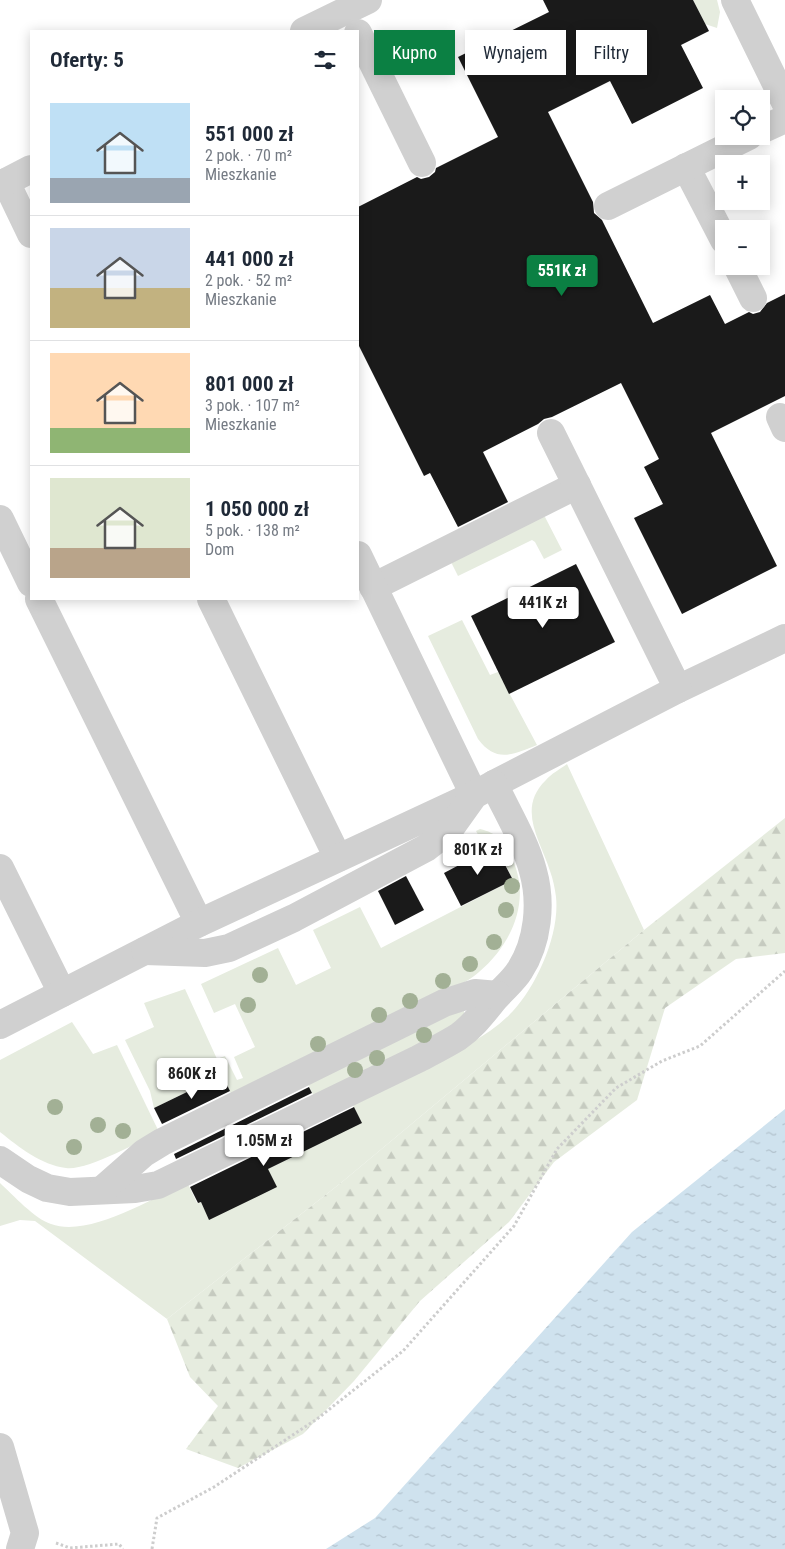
<!DOCTYPE html>
<html lang="pl">
<meta charset="utf-8">
<style>
:root{--surface:#fff;--page:#f2f2f3;--text:#1f2937;--muted:#747a83;--line:#e0e1e3;--accent:#0b8043}
body{margin:0;font-family:"Roboto Condensed",sans-serif;background:var(--page);color:var(--text);height:100vh;display:flex;flex-direction:column;font-size:19px;white-space:nowrap}
*{box-sizing:border-box;margin:0}
p{font-size:16px;color:var(--muted)}
.icon{flex:none;width:28px;height:28px;fill:none;stroke:currentColor;stroke-width:2;stroke-linecap:round;stroke-linejoin:round}
.map{position:relative;flex:1;overflow:hidden}
.panel{position:absolute;left:30px;top:30px;width:329px;height:570px;display:flex;flex-direction:column;background:var(--surface);border-radius:0px;box-shadow:0 2px 12px #0003}
.panel>*{flex:none}
.banner{position:absolute;left:374px;top:30px;width:336px;height:45px;display:flex;gap:10px}
.controls{position:absolute;left:715px;top:90px;display:grid;gap:10px}
.controls a{display:grid;place-items:center;width:55px;height:55px;border-radius:0px;background:var(--surface);box-shadow:0 2px 12px #0003;font-size:25px}
.price{position:absolute;translate:-50% -42px;padding:0 11px;border-radius:5px;background:#fff;color:#222;font-size:16px;line-height:32px;filter:drop-shadow(0 1px 2px #0008)}
.price::after{content:'';position:absolute;left:50%;top:30px;width:15px;height:11px;margin-left:-8px;background:inherit;clip-path:polygon(0 0,100% 0,50% 100%)}
.price.current{background:var(--accent);color:#fff}
ul{padding:0;list-style:none}
li{display:flex;align-items:center;gap:15px;height:125px;padding:0 20px}
li+li{border-top:1px solid var(--line)}
li span{display:grid;place-items:center;flex:none;width:140px;height:100px;border-radius:0px;color:#555}
li>.icon{margin-inline-start:auto}
span .icon{width:60px;height:60px;fill:#fffc;stroke-width:1}
li b{font-size:21px}
h2{display:flex;justify-content:space-between;align-items:center;height:60px;padding:0 20px;font-size:21px}
.pill{padding:0 18px;border-radius:0px;background:var(--surface);box-shadow:0 2px 12px #0003;font-size:18px;line-height:45px}
.pill.current{background:var(--accent);color:#fff}
.map>svg:first-child{display:block}
.grass{fill:#e6ecdf}
.forest{fill:url(#forest-firs)}
.water{fill:url(#water-ripples)}
.building{fill:#1a1a1a}
.lines{fill:none;stroke-linecap:round;stroke-linejoin:round}
.path{stroke:#cdcdcd;stroke-width:3;stroke-dasharray:2.5 2.5;stroke-linecap:butt}
.minor{stroke:#d0d0d0;stroke-width:28}
.tree{fill:#a2b095}
</style>
<div class="map">
<svg width="785" height="1549" viewBox="0 0 785 1549">
<defs>
<pattern id="forest-firs" width="22" height="20" patternUnits="userSpaceOnUse" patternTransform="scale(1.25)"><rect width="22" height="20" fill="#e6ecdf"/><path d="M5 1l3.5 6h-7zM16 11l3.5 6h-7z" fill="#c6cbc0"/></pattern>
<pattern id="water-ripples" width="26" height="14" patternUnits="userSpaceOnUse" patternTransform="scale(1.25)"><rect width="26" height="14" fill="#cfe2ee"/><path d="M2 4q2-2 4 0t4 0M15 11q2-2 4 0t4 0" fill="none" stroke="#b2c2cd"/></pattern>
</defs>
<rect width="100%" height="100%" fill="#fff"/>
<g class="grass">
<polygon points="693,0 717,0 720,12 717,28 705,24"/>
<polygon points="538,515 545,517 562,550 544,559 535,542 532,540 458,576 448,556"/>
<path d="M462,620l28,55 8,-3 39,73c-25,10 -41,18 -59,-6l-50,-103z"/>
<path d="M567,764l77,166 -302,252 -175,137 -132,-98 -15,-1 -20,6v-43c13,12 35,36 51,41 38,14 102,-26 136,-42l10,21 4,-1 8,17 59,-50 93,-47 -9,-19c26,-13 52,-26 78,-39 29,-15 60,-28 83,-53 24,-26 47,-77 43,-114 -1,-8 -3,-18 -6,-26 -9,-30 -34,-62 -4,-91 5,-6 14,-11 21,-16z"/>
<path d="M480,829c17,4 22,11 30,26 23,41 3,89 -31,117 -5,5 -13,9 -19,13l-226,115 -12,-25 -68,33 -4,-17 -25,-51 29,-13 -10,-24 41,-14 32,70 8,-3 12,24 6,-2 -9,-21 21,-10 -20,-43 -21,9 -13,-29 77,-36 18,37 35,-17 -18,-38 47,-23 21,41 132,-68 -17,-34 -9,5 -11,-20z"/>
<polygon points="464,1011 464,1015 448,1030 316,1101 308,1084 450,1014"/>
<path d="M72,1022l21,32 24,-9 42,87c-21,10 -72,39 -93,36 -25,-3 -47,-21 -66,-36v-72z"/>
</g>
<polygon class="forest" points="785,818 785,953 736,959 665,1008 637,1100 554,1162 509,1222 420,1301 354,1381 303,1434 238,1468 186,1449 218,1406 190,1377 167,1319 342,1182 644,930"/>
<polygon class="water" points="785,1109 785,1549 326,1549 375,1518 632,1232"/>
<g class="building">
<polygon points="543,0 693,0 709,31 681,45 703,88 632,124 610,81 548,112 593,202 594,213 602,220 653,323 710,295 725,324 749,312 753,314 760,312 767,303 785,294 785,396 711,433 777,566 682,614 634,518 663,504 644,467 659,459 621,383 552,417 544,419 538,424 483,452 508,502 458,527 430,473 424,476 358,344 358,207 417,177 421,179 429,177 435,172 436,168 498,137 458,57 549,12"/>
<polygon points="576,564 615,642 509,694 471,616"/>
<polygon points="495,846 513,880 461,906 444,873"/>
<polygon points="406,876 424,910 395,925 378,891"/>
<polygon points="222,1075 230,1091 162,1124 154,1108"/>
<polygon points="309,1087 312,1093 176,1159 174,1154"/>
<polygon points="354,1107 362,1123 268,1169 277,1187 209,1220 201,1202 198,1203 190,1187"/>
</g>
<g class="lines">
<g class="path">
<polyline points="56,1543 70,1548 119,1544 123,1549"/>
<polyline points="152,1549 157,1518 214,1487 317,1419 403,1351 514,1226 557,1149 616,1088 662,1061 700,1046 785,971"/>
</g>
<g class="minor">
<polyline points="735,0 785,102"/>
<polyline points="304,31 368,0"/>
<polyline points="358,33 422,163"/>
<polyline points="761,130 785,119"/>
<polyline points="686,167 724,240"/>
<polyline points="6,182 31,234"/>
<polyline points="0,185 31,169"/>
<polyline points="608,206 749,136"/>
<polyline points="737,266 753,298"/>
<polyline points="780,417 785,428"/>
<polyline points="0,519 31,583"/>
<polyline points="373,587 577,485"/>
<polyline points="39,599 199,923"/>
<polyline points="211,599 338,858"/>
<polyline points="678,689 785,638"/>
<polyline points="494,784 678,689 551,433"/>
<polyline points="0,868 62,993"/>
<polyline points="0,1025 199,923 474,795 358,555"/>
<path d="M0,1160l28,19 19,9 23,4 65,-3 23,-4 260,-126c13,-7 27,-14 40,-22 16,-11 27,-27 39,-41 8,-9 17,-16 23,-26 18,-28 22,-67 13,-99 -8,-30 -26,-59 -39,-87l-20,11 -25,35 -23,18 -132,70 -65,30 -24,5 -60,-2"/>
<polyline points="103,1189 144,1153 162,1142 444,1003 475,993 498,995"/>
<polyline points="0,1447 25,1533 20,1549"/>
</g>
</g>
<g class="tree">
<circle cx="512" cy="886" r="8"/>
<circle cx="506" cy="910" r="8"/>
<circle cx="494" cy="942" r="8"/>
<circle cx="470" cy="964" r="8"/>
<circle cx="260" cy="975" r="8"/>
<circle cx="443" cy="981" r="8"/>
<circle cx="410" cy="1001" r="8"/>
<circle cx="248" cy="1005" r="8"/>
<circle cx="379" cy="1015" r="8"/>
<circle cx="424" cy="1035" r="8"/>
<circle cx="318" cy="1044" r="8"/>
<circle cx="377" cy="1058" r="8"/>
<circle cx="355" cy="1070" r="8"/>
<circle cx="55" cy="1107" r="8"/>
<circle cx="98" cy="1125" r="8"/>
<circle cx="123" cy="1131" r="8"/>
<circle cx="74" cy="1147" r="8"/>
</g>
</svg>
<div class="controls">
<a><svg class="icon" aria-label="locate" viewBox="0 0 24 24"><circle cx="12" cy="12" r="6"/><path d="M12 2v4M12 18v4M2 12h4M18 12h4"/></svg></a>
<a>+</a>
<a>−</a>
</div>
<b class="price current" style="left:562px;top:297px">551K zł</b>
<b class="price" style="left:543px;top:629px">441K zł</b>
<b class="price" style="left:478px;top:876px">801K zł</b>
<b class="price" style="left:192px;top:1100px">860K zł</b>
<b class="price" style="left:264px;top:1167px">1.05M zł</b>
<div class="banner">
<a class="pill current">Kupno</a>
<a class="pill">Wynajem</a>
<a class="pill">Filtry</a>
</div>
<section class="panel">
<h2>Oferty: 5<svg class="icon" aria-label="filters" viewBox="0 0 24 24"><path d="M4 7h16M4 17h16"/><circle cx="9" cy="7" r="2"/><circle cx="15" cy="17" r="2"/></svg></h2>
<ul>
<li><span style="background:linear-gradient(#bfe0f5 75%,#9aa5b1 0)"><svg class="icon" aria-label="home" viewBox="0 0 24 24"><path d="M3 11l9-7 9 7M6 9v11h12V9"/></svg></span><div><b>551 000 zł</b><p>2 pok. · 70 m²</p><p>Mieszkanie</p></div></li>
<li><span style="background:linear-gradient(#c9d6e8 60%,#c2b280 0)"><svg class="icon" aria-label="home" viewBox="0 0 24 24"><path d="M3 11l9-7 9 7M6 9v11h12V9"/></svg></span><div><b>441 000 zł</b><p>2 pok. · 52 m²</p><p>Mieszkanie</p></div></li>
<li><span style="background:linear-gradient(#ffd9b3 75%,#8fb573 0)"><svg class="icon" aria-label="home" viewBox="0 0 24 24"><path d="M3 11l9-7 9 7M6 9v11h12V9"/></svg></span><div><b>801 000 zł</b><p>3 pok. · 107 m²</p><p>Mieszkanie</p></div></li>
<li><span style="background:linear-gradient(#dfe7d0 70%,#b9a48a 0)"><svg class="icon" aria-label="home" viewBox="0 0 24 24"><path d="M3 11l9-7 9 7M6 9v11h12V9"/></svg></span><div><b>1 050 000 zł</b><p>5 pok. · 138 m²</p><p>Dom</p></div></li>
</ul>
</section>
</div>
